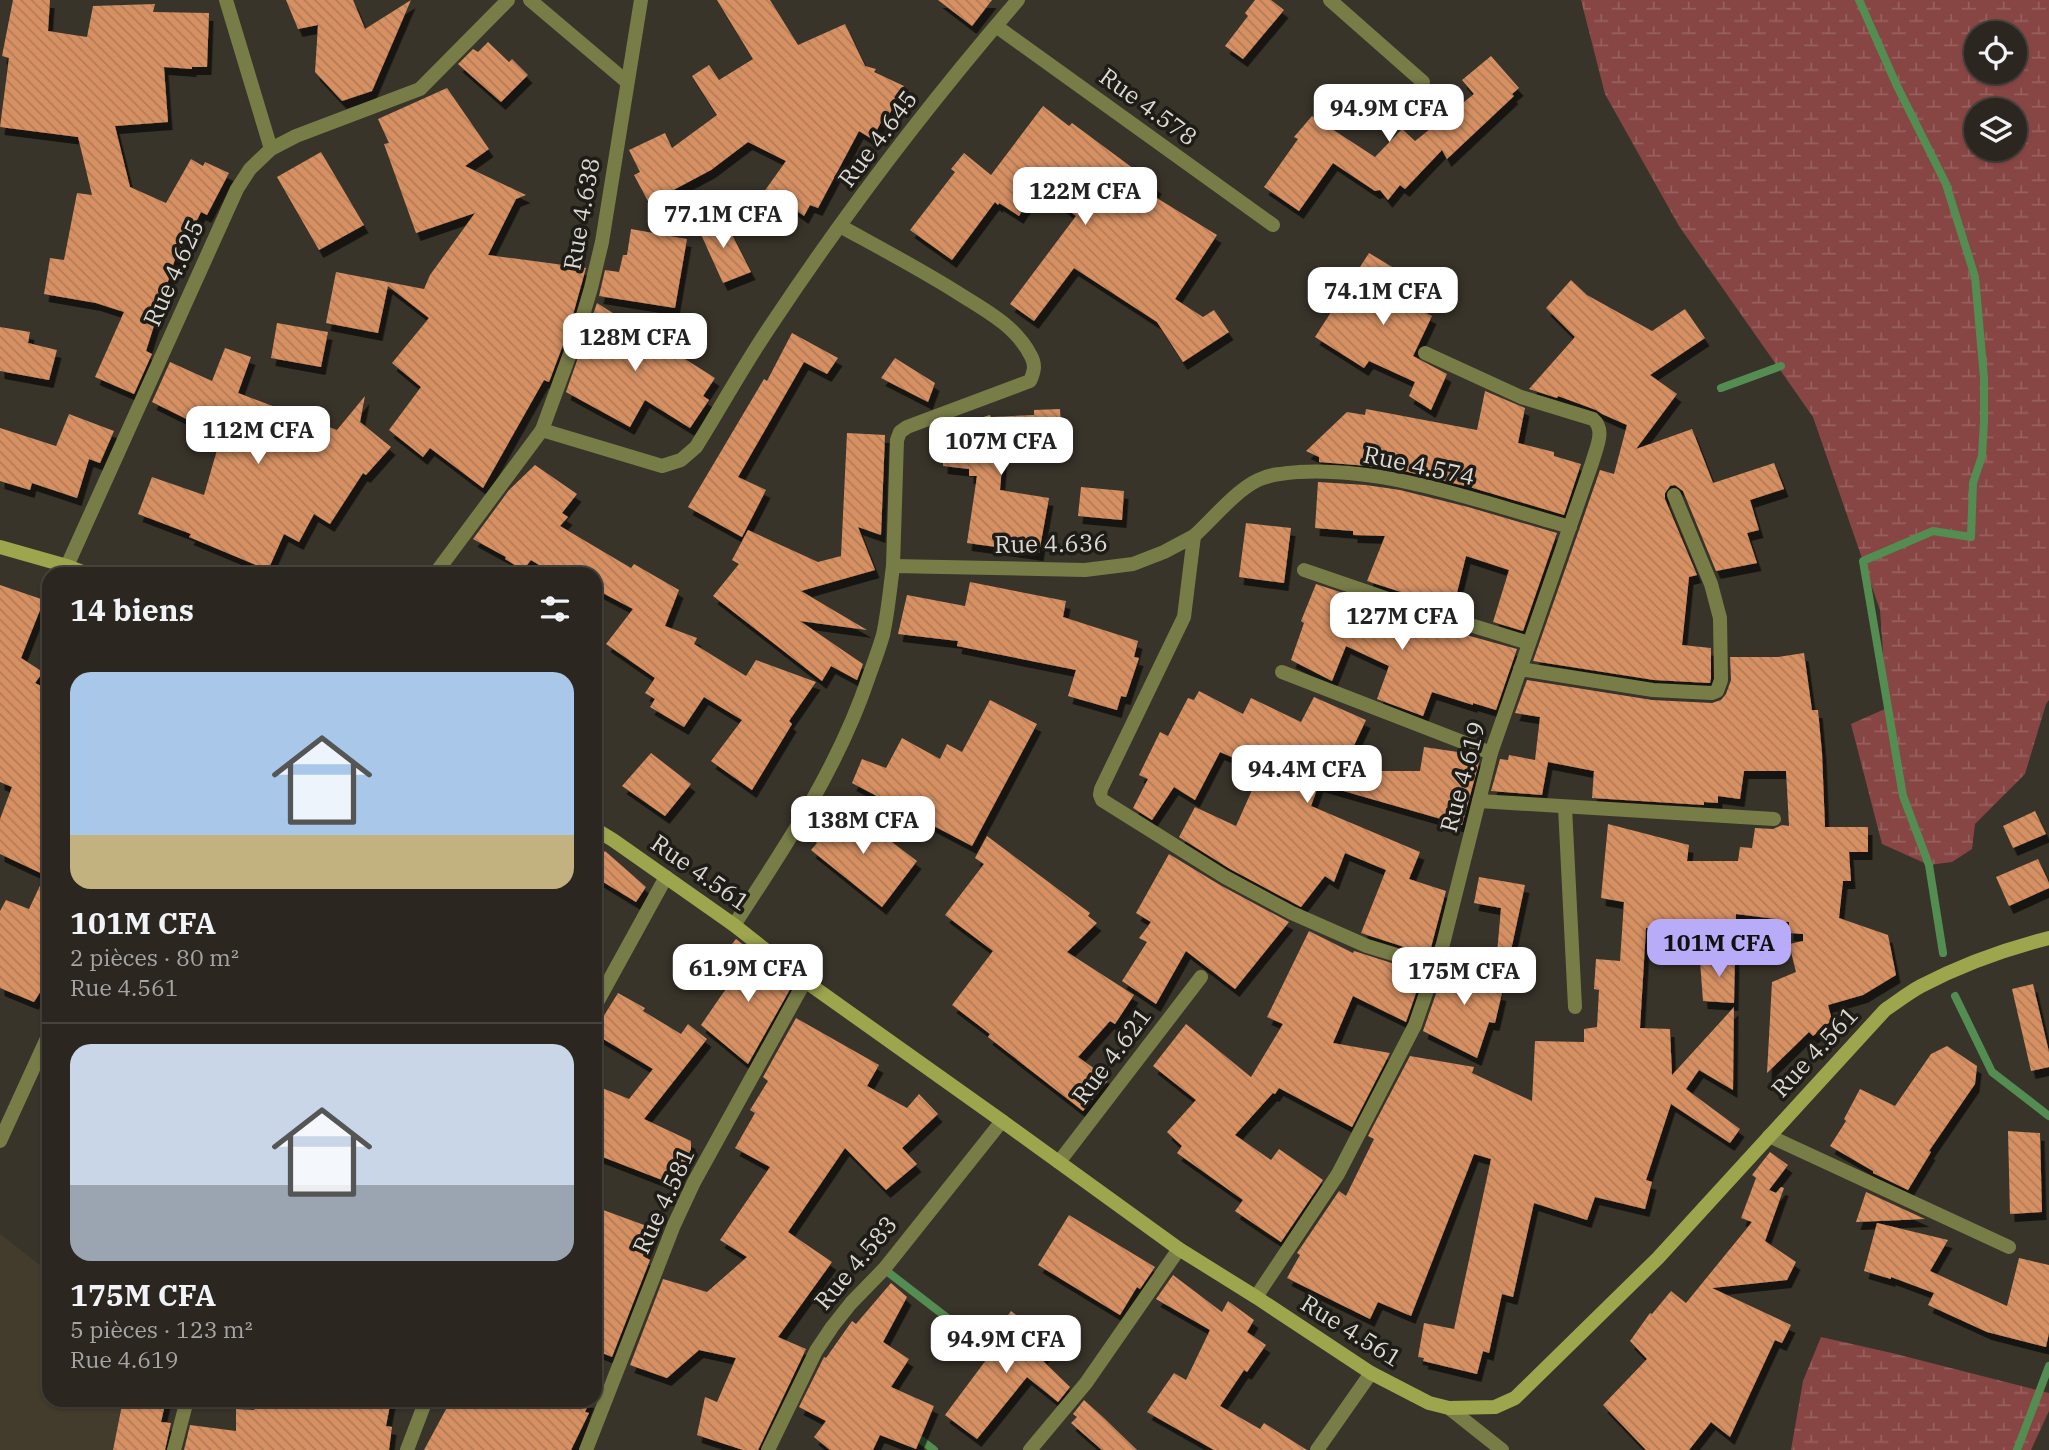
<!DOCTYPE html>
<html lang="fr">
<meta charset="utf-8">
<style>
:root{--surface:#2b2720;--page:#332f29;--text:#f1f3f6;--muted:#a6a5a5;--line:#47443e;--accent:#b8abf7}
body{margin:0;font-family:"IBM Plex Serif",serif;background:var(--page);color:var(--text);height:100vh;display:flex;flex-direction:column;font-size:26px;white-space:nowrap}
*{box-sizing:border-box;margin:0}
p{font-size:23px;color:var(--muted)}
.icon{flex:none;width:38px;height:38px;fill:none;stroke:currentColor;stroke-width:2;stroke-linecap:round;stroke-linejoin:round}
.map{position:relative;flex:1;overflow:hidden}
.panel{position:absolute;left:42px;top:567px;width:560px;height:840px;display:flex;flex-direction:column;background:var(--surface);border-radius:21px;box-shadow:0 2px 5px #0004,0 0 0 2px var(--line)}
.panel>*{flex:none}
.controls{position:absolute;left:1964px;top:21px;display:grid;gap:14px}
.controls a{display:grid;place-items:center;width:63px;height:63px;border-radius:50%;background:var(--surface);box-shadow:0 2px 5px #0004,0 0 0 2px var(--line);font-size:35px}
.price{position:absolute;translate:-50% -60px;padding:0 16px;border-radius:14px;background:#fff;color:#222;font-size:23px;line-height:46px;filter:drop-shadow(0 2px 4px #0008)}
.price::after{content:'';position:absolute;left:50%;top:42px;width:21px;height:16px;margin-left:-10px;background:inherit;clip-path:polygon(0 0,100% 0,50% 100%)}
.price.on{background:var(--accent);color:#111}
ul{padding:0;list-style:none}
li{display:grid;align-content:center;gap:14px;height:371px;padding:0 28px}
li+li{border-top:2px solid var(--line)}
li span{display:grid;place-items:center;height:217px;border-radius:21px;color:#555}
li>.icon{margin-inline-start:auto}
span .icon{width:126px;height:126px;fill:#fffc;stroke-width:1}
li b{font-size:30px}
h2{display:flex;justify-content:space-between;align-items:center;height:84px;padding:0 28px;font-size:30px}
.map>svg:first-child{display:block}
.built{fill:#433b2b}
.wetland{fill:url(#wetland-marsh);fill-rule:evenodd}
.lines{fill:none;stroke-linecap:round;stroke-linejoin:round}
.stream{stroke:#538d52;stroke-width:8}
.building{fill:url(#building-back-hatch);filter:url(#shadow)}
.minor{stroke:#787d48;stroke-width:14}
.secondary{stroke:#9da54d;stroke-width:14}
.labels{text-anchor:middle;stroke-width:7;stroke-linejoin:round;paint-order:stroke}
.street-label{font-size:24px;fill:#dcd9d3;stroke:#1e1c17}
</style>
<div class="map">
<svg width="2049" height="1450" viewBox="0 0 2049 1450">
<defs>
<pattern id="wetland-marsh" width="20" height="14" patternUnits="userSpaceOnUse" patternTransform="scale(1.75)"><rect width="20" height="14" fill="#874644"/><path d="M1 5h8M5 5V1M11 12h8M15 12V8" fill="none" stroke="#97605e"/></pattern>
<pattern id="building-back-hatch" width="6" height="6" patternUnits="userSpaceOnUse" patternTransform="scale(1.75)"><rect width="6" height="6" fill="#d79062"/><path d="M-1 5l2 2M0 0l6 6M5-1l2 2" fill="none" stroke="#b27c59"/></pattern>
<filter id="shadow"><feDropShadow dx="4.5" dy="8" stdDeviation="0" flood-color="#0009"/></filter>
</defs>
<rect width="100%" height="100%" fill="#39342a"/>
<polygon class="built" points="0,1234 49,1272 49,1400 166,1400 155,1450 0,1450"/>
<g class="wetland">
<path d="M1581,0h468v700l-3,4 -21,70 -50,50 -3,25 -20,13 -23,3 -47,-21 -31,-120 36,-16 -7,-98 -67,-193 -134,-191 -74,-132zM1976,33h38v39h-38zM1976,110h38v39h-38z"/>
<polygon points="1821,1337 1892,1353 2049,1393 2049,1411 2031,1450 1791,1450 1803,1381"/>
</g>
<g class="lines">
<g class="stream">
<polyline points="1859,0 1897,86 1946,184 1975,277 1984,378 1984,421 1982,456 1973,483 1971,537 1933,531 1863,561 1903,796 1929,865 1943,953"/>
<polyline points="1721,388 1781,366"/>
<polyline points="1955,996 1992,1072 2049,1116"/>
<polyline points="884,1269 985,1347"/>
<polyline points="921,1440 934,1450"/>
<polyline points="2017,1450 2049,1366"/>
</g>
</g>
<g class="building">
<polygon points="13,0 50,0 48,31 87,37 93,6 155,4 153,12 209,13 207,67 192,67 192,69 164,67 168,122 115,126 130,187 166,203 191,159 203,166 205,162 229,173 207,215 201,212 179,257 176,256 146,351 152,354 134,394 95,377 124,312 96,303 44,294 50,258 64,260 77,193 92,195 78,137 0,127 9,58 2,56"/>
<polygon points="286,0 353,0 365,29 411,0 372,91 342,101 315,72 318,25 298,29"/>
<polygon points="717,0 770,0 798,45 845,24 865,66 876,69 874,72 904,86 889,115 886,113 872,139 859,131 818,208 810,205 804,216 786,203 761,196 786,161 748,142 711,170 649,203 634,175 640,172 629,150 665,133 672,148 717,115 692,76 709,65 719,80 753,59"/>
<polygon points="938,0 992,0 972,26"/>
<polygon points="1255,0 1271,0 1284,10 1243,59 1225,46 1248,16 1245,13"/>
<polygon points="488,42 509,62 512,59 528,75 501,102 458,64 473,49 478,52"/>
<polygon points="1491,56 1519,88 1512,94 1514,96 1447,159 1442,150 1405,189 1400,185 1388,200 1380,190 1375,191 1333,163 1299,211 1264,187 1298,139 1294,137 1312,116 1375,157 1402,129 1415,141 1474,94 1462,80"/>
<polygon points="447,88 489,149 465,166 526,195 516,199 488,255 586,268 569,329 549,382 544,380 483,488 430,448 423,457 389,430 421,387 392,363 429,318 388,286 378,333 326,323 336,272 424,289 430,275 475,213 416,233 384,144 389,143 378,119"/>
<polygon points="1043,106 1069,126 1072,123 1157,186 1152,195 1217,235 1175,299 1203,317 1214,310 1229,332 1183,362 1157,322 1074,268 1034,321 1010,304 1076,216 1038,187 1019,216 999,203 998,205 995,202 952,260 910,230 955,172 951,169 964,153 991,175"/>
<polygon points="321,152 364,225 319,250 277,177"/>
<polygon points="694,219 726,223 751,272 723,283"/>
<polygon points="631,229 687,239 675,308 599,296 605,270 619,272 623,255 627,255"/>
<polygon points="1369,253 1419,283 1406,303 1432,316 1413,356 1447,374 1431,410 1409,396 1415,382 1369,361 1364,368 1315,337"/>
<polygon points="1571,280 1587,295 1652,331 1685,309 1705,338 1650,375 1677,394 1636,449 1692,429 1713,483 1774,463 1784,489 1750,500 1759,530 1747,533 1757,563 1716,571 1683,491 1675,485 1670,486 1665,493 1665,499 1697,575 1689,577 1682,645 1711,648 1711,678 1710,683 1654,680 1533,661 1600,470 1614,474 1627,425 1602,414 1596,410 1558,396 1557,398 1529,389 1575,337 1546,308"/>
<polygon points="597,303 715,378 703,396 709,400 690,428 645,400 630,427 566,392"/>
<polygon points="277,323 328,332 321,367 271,358"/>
<polygon points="0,327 30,332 28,343 57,350 49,380 0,371"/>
<polygon points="792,333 838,358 827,374 804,362 738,477 766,490 742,537 688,507 764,379 767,381"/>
<polygon points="225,348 251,357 238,393 337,430 365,396 360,422 391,447 366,475 363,473 330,524 314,514 299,542 284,534 268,570 189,537 191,534 138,514 152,477 204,495 221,436 152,402 170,362 212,381"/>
<polygon points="895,358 935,383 928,402 881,378"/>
<polygon points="1485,391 1525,408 1518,443 1554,452 1554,456 1581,464 1564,515 1473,488 1404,471 1368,466 1319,462 1319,457 1306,451 1347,412 1365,415 1366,409 1477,430"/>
<polygon points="1060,409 1062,440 1004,443 1000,490 1049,498 1039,553 967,543 977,476 969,476 969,469 943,466 945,428 990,415 991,417 1034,415 1034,410"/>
<polygon points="69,414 114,431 100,463 89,459 77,498 32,483 30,490 0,481 0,428 56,446"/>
<polygon points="847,433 885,435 881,535 858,527 875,570 801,591 867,630 800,621 863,664 857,680 831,666 822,681 713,596 739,564 732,560 748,530 818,562 841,556"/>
<polygon points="535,465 577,494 562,513 568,517 560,526 631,568 634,564 679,590 665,626 697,638 694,644 746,676 756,660 816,682 789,721 792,724 752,790 711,761 742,720 704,697 684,727 650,707 655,699 645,693 655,678 606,644 633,609 595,589 595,574 554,574 531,560 523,570 505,559 506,557 473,539 509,490"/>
<polygon points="1318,482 1366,485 1400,490 1468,507 1557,533 1523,631 1493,622 1509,570 1466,556 1453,609 1367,581 1385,536 1353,535 1353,531 1315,528"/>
<polygon points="1081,487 1124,491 1122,520 1078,516"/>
<polygon points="1246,523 1291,528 1284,583 1239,577"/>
<polygon points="970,582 1066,601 1063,617 1138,641 1134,657 1139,658 1126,697 1121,696 1117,710 1068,696 1076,670 957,646 958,641 898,634 907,595 965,606"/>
<polygon points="1316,584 1448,628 1448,630 1517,649 1496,710 1473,703 1473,705 1432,692 1423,716 1377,699 1389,666 1346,646 1332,681 1291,660 1304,623 1301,621"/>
<polygon points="0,585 44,600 21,658 43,672 35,683 49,690 49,978 34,1002 0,988 0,911 6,900 29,909 45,875 0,854 0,819 12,787 0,782"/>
<polygon points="1804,653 1812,710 1818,710 1822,753 1825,827 1868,827 1868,852 1849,852 1851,881 1843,881 1839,918 1888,935 1896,975 1863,995 1828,1005 1832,1020 1813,1036 1809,1032 1767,1073 1772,982 1796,972 1789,944 1803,941 1803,934 1789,933 1789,922 1776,921 1776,919 1736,914 1736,931 1646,928 1640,1028 1670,1029 1672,1075 1734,1007 1733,1090 1699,1070 1686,1089 1740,1129 1730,1143 1671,1104 1646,1180 1652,1182 1645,1209 1595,1197 1587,1220 1534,1203 1513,1297 1502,1294 1489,1353 1483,1351 1477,1374 1423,1361 1424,1358 1418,1357 1424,1323 1454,1329 1491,1159 1474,1154 1411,1316 1378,1302 1370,1319 1287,1278 1300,1255 1297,1253 1339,1191 1346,1196 1374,1139 1368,1136 1410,1056 1474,1067 1472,1073 1532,1101 1535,1041 1584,1042 1584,1029 1597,1027 1599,990 1594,989 1596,959 1620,961 1624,902 1601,898 1608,824 1689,845 1687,861 1738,861 1740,847 1752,848 1755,828 1773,829 1782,825 1789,826 1786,771 1744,771 1740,799 1718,796 1718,803 1704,802 1704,805 1592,798 1594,771 1548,762 1542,795 1491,791 1500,759 1508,760 1509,755 1535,760 1540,717 1515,713 1527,680 1652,700 1712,703 1721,700 1726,694 1731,680 1730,657 1778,657"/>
<polygon points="1199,691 1243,714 1251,698 1301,722 1314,697 1366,720 1342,771 1420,771 1424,747 1465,753 1480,759 1462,825 1319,784 1311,806 1420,852 1409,879 1446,891 1429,955 1361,933 1386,870 1345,853 1334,882 1325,876 1301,907 1230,869 1179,837 1195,807 1236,826 1261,770 1220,752 1195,800 1174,787 1152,820 1133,808 1148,779 1139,775 1160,732 1168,736 1188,698 1194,700"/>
<polygon points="990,700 1037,724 972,846 852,783 862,759 886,768 902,738 940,759 947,744 962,752"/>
<polygon points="651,753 691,784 665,816 622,786"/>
<polygon points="843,805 917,861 882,907 811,850 817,843 814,840"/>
<polygon points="2035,811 2046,834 2013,848 2003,826"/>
<polygon points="987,836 1090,913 1088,916 1097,923 1067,952 1134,995 1115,1024 1110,1021 1078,1057 1109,1079 1083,1111 988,1037 990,1034 952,1005 993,951 945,915 984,864 975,858"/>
<polygon points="605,851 646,887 636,902 595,877 595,863"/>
<polygon points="1169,854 1220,885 1289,922 1235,989 1186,951 1156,1004 1122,981 1147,942 1139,938 1151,922 1136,913"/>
<polygon points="2038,859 2049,883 2049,888 2009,906 1996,877"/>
<polygon points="1479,877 1525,885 1510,955 1497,953 1501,908 1474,903"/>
<polygon points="1309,931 1353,953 1354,951 1423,973 1406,1022 1353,996 1333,1043 1390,1053 1352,1127 1279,1088 1275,1094 1273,1093 1235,1135 1271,1160 1279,1149 1323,1180 1281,1242 1235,1211 1243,1200 1177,1153 1182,1146 1167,1132 1196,1100 1153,1066 1186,1024 1251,1077 1283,1024 1267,1017"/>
<polygon points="736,939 793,984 748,1064 701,1025 723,993 745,966 727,950"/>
<polygon points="1735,954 1734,1003 1703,1001 1700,961"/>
<polygon points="1447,962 1501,973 1497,992 1502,993 1495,1023 1489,1022 1477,1058 1423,1031"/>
<polygon points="2033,984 2049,1052 2049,1067 2031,1071 2012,989"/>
<polygon points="618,993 645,1008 643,1011 681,1034 688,1024 707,1039 644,1119 691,1141 691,1149 675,1185 595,1154 595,1085 629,1099 653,1069 595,1034 595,1030"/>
<polygon points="796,1018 879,1065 867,1086 907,1108 919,1094 938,1114 902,1148 917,1164 886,1190 845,1148 788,1232 832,1262 778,1337 806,1349 758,1450 743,1450 697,1435 705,1397 717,1402 736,1358 699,1350 667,1378 630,1365 663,1279 707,1292 747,1257 720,1240 770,1167 735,1148 755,1113 750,1110 768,1081 763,1077"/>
<polygon points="1947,1046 1977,1066 1975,1084 1929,1151 1931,1152 1908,1190 1873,1173 1873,1171 1830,1146 1846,1121 1844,1119 1860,1089 1895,1106 1931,1054"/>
<polygon points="2008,1131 2040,1133 2042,1212 2010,1214"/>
<polygon points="1770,1152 1788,1165 1769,1190 1776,1193 1781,1187 1784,1188 1765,1241 1796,1262 1787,1280 1712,1288 1791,1325 1782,1343 1775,1340 1730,1437 1711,1422 1689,1450 1646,1450 1603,1405 1647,1359 1630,1341 1650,1313 1652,1314 1671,1291 1686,1303 1752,1222 1741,1218 1756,1178 1752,1175"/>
<polygon points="1866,1192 1925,1219 1856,1222"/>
<polygon points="595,1207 655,1229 643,1256 650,1260 612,1357 595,1350"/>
<polygon points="1069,1215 1155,1267 1140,1289 1137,1287 1120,1315 1038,1265"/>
<polygon points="1877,1223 1948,1240 1930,1271 2007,1306 2019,1258 2049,1265 2049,1333 2046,1347 1987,1332 1928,1305 1934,1293 1891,1277 1891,1279 1864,1271"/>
<polygon points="1173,1275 1222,1312 1228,1301 1254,1320 1247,1332 1266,1345 1247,1372 1244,1370 1220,1406 1260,1429 1264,1423 1307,1450 1214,1450 1147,1412 1174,1373 1186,1380 1210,1330 1156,1299"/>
<polygon points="891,1283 907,1297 883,1342 909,1359 891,1387 934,1406 916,1449 880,1435 873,1450 830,1450 814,1437 826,1421 799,1407 824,1357 826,1358 852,1321 856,1324"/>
<polygon points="1011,1311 1052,1343 1041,1359 1070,1387 1058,1402 1027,1377 977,1439 945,1415 992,1352 985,1347"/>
<polygon points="123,1400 166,1400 161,1422 171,1423 165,1450 113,1450"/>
<polygon points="255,1400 391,1400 386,1426 392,1427 389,1450 184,1450 190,1425 236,1431 236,1409 254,1410"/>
<polygon points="451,1400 590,1400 585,1412 589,1413 571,1450 424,1450"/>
<polygon points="1084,1400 1104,1418 1137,1450 1102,1450 1071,1423 1077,1417 1073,1414"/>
</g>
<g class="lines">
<g class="minor">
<polyline points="530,0 627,82"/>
<polyline points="1330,0 1423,82"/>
<polyline points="996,26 1273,225"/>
<polyline points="271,149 296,136 420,89 508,0"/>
<path d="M840,226c40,22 80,43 118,67 27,17 58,33 73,63 5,9 3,16 -1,25l-123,46 -7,5 -3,8 -4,126"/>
<polyline points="542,430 578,332 591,288 602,242 641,0"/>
<path d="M1194,536c19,-17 41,-45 64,-56 12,-6 28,-7 41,-8 90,-5 185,31 271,55"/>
<polyline points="67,566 237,189 250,169 271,149 226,0"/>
<polyline points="1304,570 1415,608 1529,643"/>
<path d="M435,574l107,-144 120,36 19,-6 15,-13c25,-40 48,-82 75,-122 75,-113 158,-222 247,-325"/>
<polyline points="1520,669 1653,690 1712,693 1717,691 1721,680 1720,618 1711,584 1674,495"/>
<polyline points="1282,672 1491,753"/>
<polyline points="1479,801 1774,819"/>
<polyline points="1565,807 1575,1007"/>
<path d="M734,925c52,-79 105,-159 135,-249 5,-14 10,-27 14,-41 5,-23 7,-46 10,-69l192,4 48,-6 31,-12 30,-16 -10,81 -83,172 -1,6 2,5 123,77 67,36 75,33 69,21"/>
<polyline points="595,1006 666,877"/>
<polyline points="1769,1136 2009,1247"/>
<polyline points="0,1141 49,1034"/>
<polyline points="1059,1162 1201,977"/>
<path d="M1256,1297l82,-123 77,-149 28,-81 48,-191 101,-290c4,-15 14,-33 1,-44l-72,-22 -96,-44"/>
<polyline points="1449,1408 1502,1450"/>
<polyline points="174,1450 187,1400"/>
<polyline points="407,1450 426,1400"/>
<polyline points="586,1450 674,1225 694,1182 805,981"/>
<polyline points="768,1450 816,1351 832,1327 851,1303 884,1269 1002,1121"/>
<polyline points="1030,1450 1086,1383 1179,1249"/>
<polyline points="1317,1450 1371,1373"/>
</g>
<g class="secondary">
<polyline points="0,547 67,566 88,574"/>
<path d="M595,829l18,11 121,85 71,56 197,140 177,128 77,48 115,76 58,30 20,5 46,-1 20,-9 143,-140 227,-248c12,-8 23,-17 36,-24 40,-21 84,-37 128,-48"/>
</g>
</g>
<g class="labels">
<g class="street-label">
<text transform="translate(1148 107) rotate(36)" y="8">Rue 4.578</text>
<text transform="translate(878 139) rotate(-53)" y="8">Rue 4.645</text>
<text transform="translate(582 214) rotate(-80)" y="8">Rue 4.638</text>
<text transform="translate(174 273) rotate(-66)" y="8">Rue 4.625</text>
<text transform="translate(1419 466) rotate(12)" y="8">Rue 4.574</text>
<text transform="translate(1051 544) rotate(-1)" y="8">Rue 4.636</text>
<text transform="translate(1463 777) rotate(-75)" y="8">Rue 4.619</text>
<text transform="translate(700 873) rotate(35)" y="8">Rue 4.561</text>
<text transform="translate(1815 1052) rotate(-47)" y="8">Rue 4.561</text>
<text transform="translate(1112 1056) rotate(-53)" y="8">Rue 4.621</text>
<text transform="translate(664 1201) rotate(-65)" y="8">Rue 4.581</text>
<text transform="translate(856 1263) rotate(-50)" y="8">Rue 4.583</text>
<text transform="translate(1351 1331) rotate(32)" y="8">Rue 4.561</text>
</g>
</g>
</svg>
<div class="controls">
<a><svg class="icon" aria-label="locate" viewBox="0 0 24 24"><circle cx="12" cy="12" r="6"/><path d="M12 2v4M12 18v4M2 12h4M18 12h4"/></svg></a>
<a><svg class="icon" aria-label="layers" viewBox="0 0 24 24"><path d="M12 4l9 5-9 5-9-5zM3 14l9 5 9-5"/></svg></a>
</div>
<b class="price" style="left:1389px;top:144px">94.9M CFA</b>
<b class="price" style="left:1085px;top:227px">122M CFA</b>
<b class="price" style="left:723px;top:250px">77.1M CFA</b>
<b class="price" style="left:1383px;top:327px">74.1M CFA</b>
<b class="price" style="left:635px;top:373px">128M CFA</b>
<b class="price" style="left:258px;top:466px">112M CFA</b>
<b class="price" style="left:1001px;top:477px">107M CFA</b>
<b class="price" style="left:1402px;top:652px">127M CFA</b>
<b class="price" style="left:1307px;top:805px">94.4M CFA</b>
<b class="price" style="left:863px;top:856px">138M CFA</b>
<b class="price on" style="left:1719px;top:979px">101M CFA</b>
<b class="price" style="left:748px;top:1004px">61.9M CFA</b>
<b class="price" style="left:1464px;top:1007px">175M CFA</b>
<b class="price" style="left:1006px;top:1375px">94.9M CFA</b>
<section class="panel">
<h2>14 biens<svg class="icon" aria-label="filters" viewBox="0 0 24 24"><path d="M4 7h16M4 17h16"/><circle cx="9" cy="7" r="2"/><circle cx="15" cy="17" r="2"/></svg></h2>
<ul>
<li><span style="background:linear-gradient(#a9c7e8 75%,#c2b280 0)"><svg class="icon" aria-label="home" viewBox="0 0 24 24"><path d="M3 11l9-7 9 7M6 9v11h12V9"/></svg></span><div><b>101M CFA</b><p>2 pièces · 80 m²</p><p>Rue 4.561</p></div></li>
<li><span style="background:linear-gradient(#c9d6e8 65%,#9aa5b1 0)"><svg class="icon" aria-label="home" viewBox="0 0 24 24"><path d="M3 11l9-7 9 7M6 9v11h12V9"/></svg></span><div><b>175M CFA</b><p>5 pièces · 123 m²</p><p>Rue 4.619</p></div></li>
</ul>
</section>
</div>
